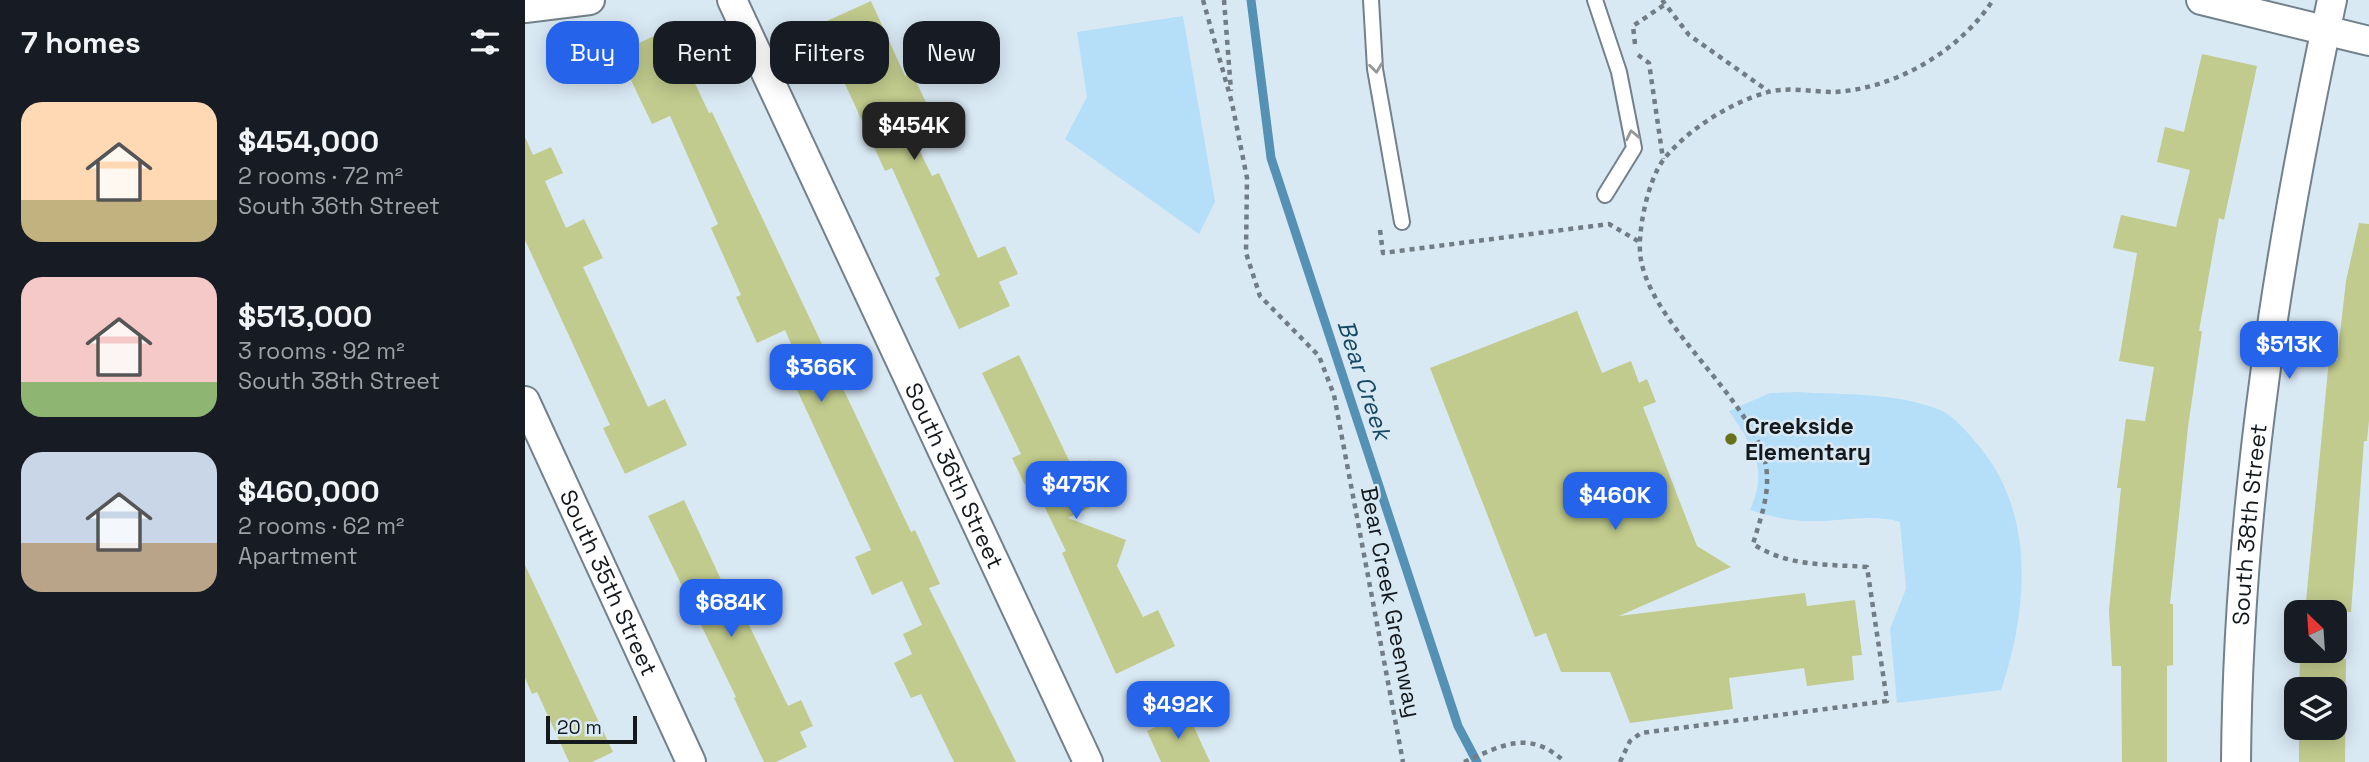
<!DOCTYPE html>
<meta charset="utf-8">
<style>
:root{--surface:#171b24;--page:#242831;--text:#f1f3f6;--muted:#9ea1a6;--accent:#2563eb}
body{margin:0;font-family:"Space Grotesk",sans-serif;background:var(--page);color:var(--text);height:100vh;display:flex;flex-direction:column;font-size:26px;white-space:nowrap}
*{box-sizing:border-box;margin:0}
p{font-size:23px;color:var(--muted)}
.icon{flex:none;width:38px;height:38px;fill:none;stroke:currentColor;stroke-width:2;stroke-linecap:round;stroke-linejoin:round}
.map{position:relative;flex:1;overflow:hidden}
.sheet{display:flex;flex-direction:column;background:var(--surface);width:525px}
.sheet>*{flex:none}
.top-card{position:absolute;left:21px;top:21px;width:665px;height:63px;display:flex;gap:14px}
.needle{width:46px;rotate:335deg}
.buttons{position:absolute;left:1759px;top:600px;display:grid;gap:14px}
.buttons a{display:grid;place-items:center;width:63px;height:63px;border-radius:14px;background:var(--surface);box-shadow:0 4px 18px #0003;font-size:35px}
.scale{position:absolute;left:21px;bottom:18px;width:91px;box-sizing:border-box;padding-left:7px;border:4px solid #13191d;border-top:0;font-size:19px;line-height:24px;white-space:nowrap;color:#13191d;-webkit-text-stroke:5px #d9e9f4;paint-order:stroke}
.price{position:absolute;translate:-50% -60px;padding:0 16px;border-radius:14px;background:var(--accent);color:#fff;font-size:23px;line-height:46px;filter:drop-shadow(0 2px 4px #0008)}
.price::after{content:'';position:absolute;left:50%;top:42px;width:21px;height:16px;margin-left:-10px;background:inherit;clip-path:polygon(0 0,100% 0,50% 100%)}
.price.current{background:#222;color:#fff}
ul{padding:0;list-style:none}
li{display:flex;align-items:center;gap:21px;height:175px;padding:0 21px}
li span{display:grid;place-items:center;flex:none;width:196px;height:140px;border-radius:21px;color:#555}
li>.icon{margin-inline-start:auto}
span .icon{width:84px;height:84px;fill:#fffc;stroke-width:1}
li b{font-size:30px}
h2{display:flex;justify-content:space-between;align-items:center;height:84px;padding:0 21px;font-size:30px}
.pill{padding:0 24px;border-radius:21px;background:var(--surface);box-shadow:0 4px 18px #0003;font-size:24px;line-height:63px}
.pill.current{background:var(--accent);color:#fff}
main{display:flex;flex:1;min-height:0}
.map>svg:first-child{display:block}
.green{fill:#b5def8}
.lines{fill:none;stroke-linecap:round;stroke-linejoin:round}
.stream{stroke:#5491b4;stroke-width:9}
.building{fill:#c1cb8d}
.service-casing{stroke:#72818b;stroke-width:18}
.minor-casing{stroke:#72818b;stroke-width:32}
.path{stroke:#727c84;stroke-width:4.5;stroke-dasharray:5 5;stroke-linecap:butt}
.service{stroke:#fff;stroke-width:14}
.minor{stroke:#fff;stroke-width:28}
.oneway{stroke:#959899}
.poi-dot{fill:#687119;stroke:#d9e9f4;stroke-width:2.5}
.labels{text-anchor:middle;stroke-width:5;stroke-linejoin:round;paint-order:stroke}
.poi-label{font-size:23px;font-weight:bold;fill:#13191d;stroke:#d9e9f4;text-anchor:start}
.street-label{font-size:23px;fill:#13191d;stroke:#d9e9f4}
.water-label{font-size:24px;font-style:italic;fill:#174862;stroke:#d9e9f4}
</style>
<main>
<section class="sheet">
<h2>7 homes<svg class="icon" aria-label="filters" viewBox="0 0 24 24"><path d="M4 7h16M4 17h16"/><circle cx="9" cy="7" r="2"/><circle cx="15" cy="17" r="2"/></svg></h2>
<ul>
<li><span style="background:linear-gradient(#ffd9b3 70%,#c2b280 0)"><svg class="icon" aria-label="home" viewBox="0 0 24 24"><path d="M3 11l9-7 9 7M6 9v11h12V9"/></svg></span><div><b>$454,000</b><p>2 rooms · 72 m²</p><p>South 36th Street</p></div></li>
<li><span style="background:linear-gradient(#f6c9c9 75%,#8fb573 0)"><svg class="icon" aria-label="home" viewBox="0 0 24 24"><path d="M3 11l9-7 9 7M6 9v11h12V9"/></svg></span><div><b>$513,000</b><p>3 rooms · 92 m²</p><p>South 38th Street</p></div></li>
<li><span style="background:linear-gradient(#c9d6e8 65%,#b9a48a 0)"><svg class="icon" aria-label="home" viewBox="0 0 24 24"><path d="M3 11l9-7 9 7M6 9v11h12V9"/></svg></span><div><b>$460,000</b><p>2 rooms · 62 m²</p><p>Apartment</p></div></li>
</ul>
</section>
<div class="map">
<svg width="1844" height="762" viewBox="0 0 1844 762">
<rect width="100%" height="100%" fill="#d9e9f4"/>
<g class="green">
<polygon points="658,16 690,202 674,234 540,139 562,97 552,32"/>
<path d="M1272,392c47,3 99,0 143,18 14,6 29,24 39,36 57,68 49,164 22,244l-104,13 -7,-74 16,-40 -6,-67c-29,-9 -60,0 -91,-1 -21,0 -39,-5 -59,-11 19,-43 3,-63 -21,-99l41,-18z"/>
</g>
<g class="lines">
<polyline class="stream" points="726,0 746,158 933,726 952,762"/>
</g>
<g class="building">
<polygon points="346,1 380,76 387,73 408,117 384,129 407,176 414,173 453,258 480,246 493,274 474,282 485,306 434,329 410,278 415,275 367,168 360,171 293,25"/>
<polygon points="144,29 184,113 187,112 386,532 390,530 415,584 404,588 491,762 429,762 396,694 386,698 369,663 387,654 378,634 397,625 377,581 347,595 330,557 346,550 267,379 279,373 260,330 232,343 211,297 216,295 186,228 193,224 145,116 127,124 93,53"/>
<polygon points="67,41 82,65 56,81 41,57"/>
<polygon points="1677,54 1732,66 1699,220 1694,218 1674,331 1677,331 1663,427 1645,604 1648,604 1648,665 1642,666 1642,762 1597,762 1596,666 1587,666 1584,610 1596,488 1592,488 1601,419 1620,421 1629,367 1594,361 1612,253 1588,248 1596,215 1651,227 1665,170 1632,162 1640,127 1659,132"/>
<polygon points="0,137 8,155 26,147 38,173 20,181 41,228 59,219 78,258 58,267 123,407 140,399 162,445 100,474 78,428 85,425 0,240"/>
<polygon points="1834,223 1844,224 1844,420 1842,441 1839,441 1826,612 1780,612 1804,359 1812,360 1821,281"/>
<polygon points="1052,311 1077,373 1106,361 1114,383 1122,379 1131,402 1118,407 1172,546 1206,567 1094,616 1280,593 1282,606 1330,600 1337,655 1327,656 1329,680 1282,686 1279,668 1204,678 1208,709 1105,723 1085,672 1036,672 1021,633 1010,637 905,368"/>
<polygon points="494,355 548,469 565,460 584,498 543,518 601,540 592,566 618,617 633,610 650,646 591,674 537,553 541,551 507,481 500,485 487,458 496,454 457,373"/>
<polygon points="159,500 206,601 211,598 263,706 276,700 288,726 275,732 282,747 251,762 239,762 209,698 211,697 123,516"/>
<polygon points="0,565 88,752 67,762 44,762 12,692 7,694 0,678"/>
<polygon points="1775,658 1821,659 1820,762 1774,762 1774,728 1810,728 1810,690 1774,690"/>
<polygon points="662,712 685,762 636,762 622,731"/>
</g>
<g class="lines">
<g class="service-casing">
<g id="service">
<polyline points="846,0 850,69 877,222"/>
<polyline points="1070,0 1094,72 1109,148 1080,195"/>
</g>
</g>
<g class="minor-casing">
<g id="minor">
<path id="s1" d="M207,0l356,762"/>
<polyline points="1676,0 1844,41"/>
<polyline points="0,8 65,0"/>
<path id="s2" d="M0,401l166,361"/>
<path id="s3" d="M1711,762c2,-257 42,-511 96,-762"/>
</g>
</g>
<g class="path">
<polyline points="678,0 707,103 722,178 721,253 735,296 794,356 809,395 878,762"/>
<polyline points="699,0 706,91"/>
<polyline points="1137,0 1164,35 1243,91"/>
<polyline points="1110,44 1108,26 1139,5"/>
<polyline points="1113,55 1124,63 1138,159"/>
<polyline points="855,230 858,253 1084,224 1113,241"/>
<path d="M939,762c39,-17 65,-33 101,0"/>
<path d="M1095,762l10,-21 11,-8 246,-32 -20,-134c-40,-3 -79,0 -114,-23 6,-21 15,-44 14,-67 -1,-68 -113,-145 -126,-217 -5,-25 7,-81 23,-101 23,-29 66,-56 101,-66 20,-7 48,-1 69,-1 61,-3 126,-41 159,-92"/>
</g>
<use href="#service" class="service"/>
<use href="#minor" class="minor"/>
</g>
<defs><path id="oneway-chevron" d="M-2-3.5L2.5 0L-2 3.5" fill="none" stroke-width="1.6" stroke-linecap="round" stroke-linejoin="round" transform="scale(1.75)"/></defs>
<g class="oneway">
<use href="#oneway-chevron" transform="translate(851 68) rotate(83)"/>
<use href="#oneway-chevron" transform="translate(1107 135) rotate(-102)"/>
</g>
<circle class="poi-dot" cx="1206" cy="439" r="7"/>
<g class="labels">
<g class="poi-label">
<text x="1220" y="434">Creekside<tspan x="1220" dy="26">Elementary</tspan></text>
</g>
<g class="street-label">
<text dy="8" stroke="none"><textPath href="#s1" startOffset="525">South 36th Street</textPath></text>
<text dy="8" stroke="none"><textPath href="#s3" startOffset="238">South 38th Street</textPath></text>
<text dy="8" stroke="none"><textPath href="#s2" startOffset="200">South 35th Street</textPath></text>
<text transform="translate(866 602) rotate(79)" y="8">Bear Creek Greenway</text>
</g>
<g class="water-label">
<text transform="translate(839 380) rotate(72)" y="8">Bear Creek</text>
</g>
</g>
</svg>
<div class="buttons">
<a><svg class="needle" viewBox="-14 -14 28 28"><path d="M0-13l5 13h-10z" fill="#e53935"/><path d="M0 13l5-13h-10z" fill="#9ea1a6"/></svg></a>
<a><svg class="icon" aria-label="layers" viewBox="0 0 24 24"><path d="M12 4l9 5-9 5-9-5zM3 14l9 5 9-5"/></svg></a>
</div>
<div class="scale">20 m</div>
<b class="price current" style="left:389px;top:162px">$454K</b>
<b class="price" style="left:1764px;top:381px">$513K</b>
<b class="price" style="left:296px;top:404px">$366K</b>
<b class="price" style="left:551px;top:521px">$475K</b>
<b class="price" style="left:1090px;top:532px">$460K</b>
<b class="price" style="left:206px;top:639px">$684K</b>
<b class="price" style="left:653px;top:741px">$492K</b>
<div class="top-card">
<a class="pill current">Buy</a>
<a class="pill">Rent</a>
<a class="pill">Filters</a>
<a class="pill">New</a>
</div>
</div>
</main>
